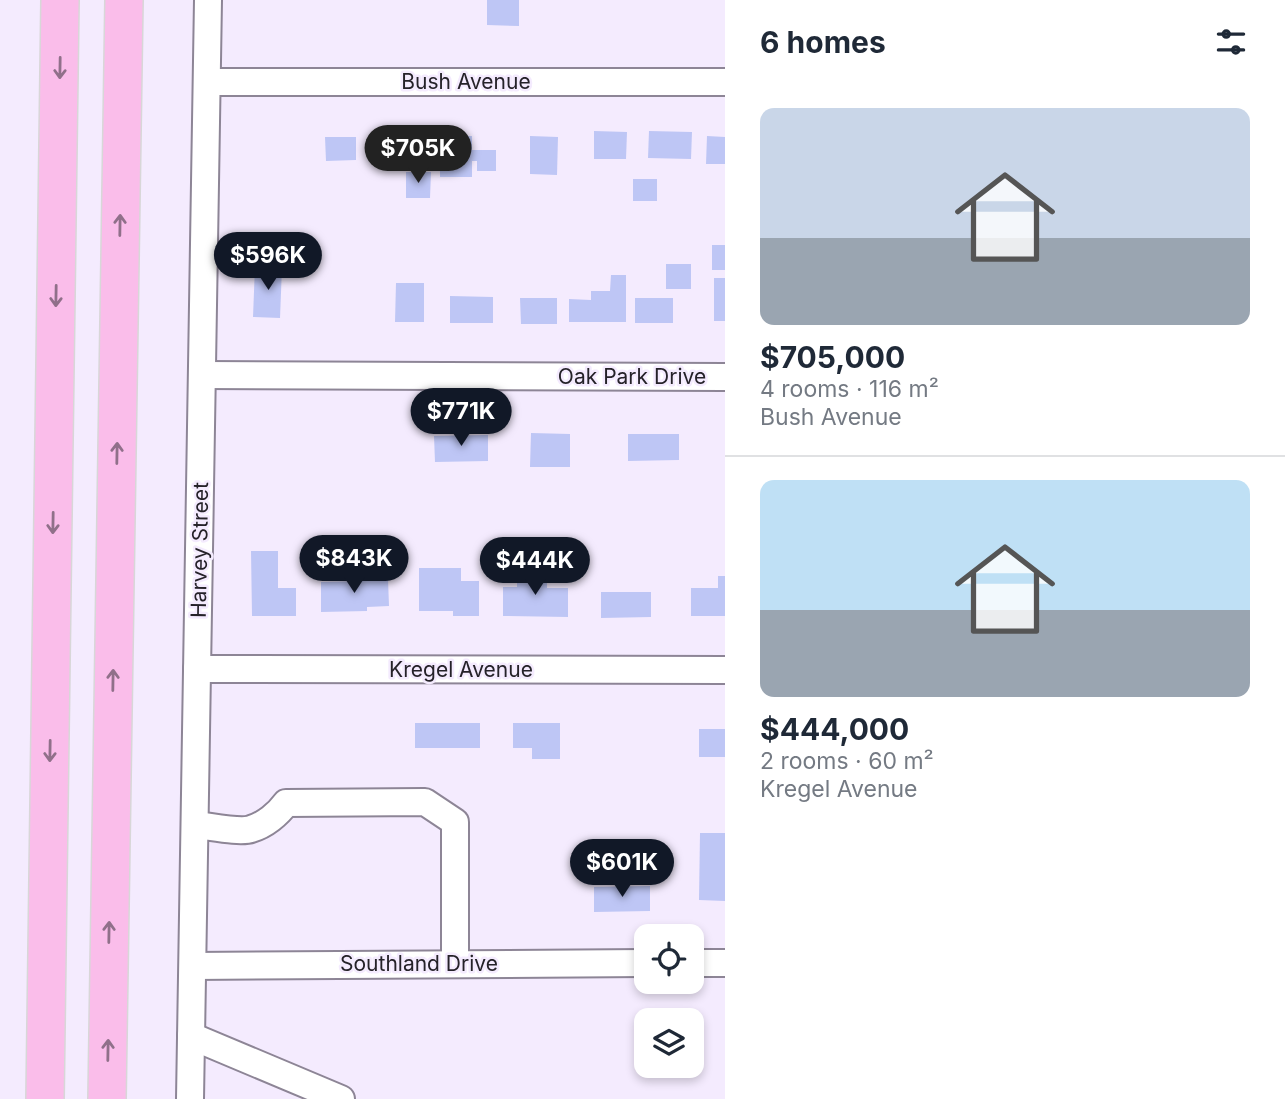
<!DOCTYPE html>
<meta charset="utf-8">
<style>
:root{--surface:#fff;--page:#f6f6f7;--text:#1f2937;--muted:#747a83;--line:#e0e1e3;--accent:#111827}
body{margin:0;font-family:Inter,sans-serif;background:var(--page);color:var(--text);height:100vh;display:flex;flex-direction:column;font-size:26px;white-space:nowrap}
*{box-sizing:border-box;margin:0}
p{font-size:23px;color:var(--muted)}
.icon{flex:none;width:38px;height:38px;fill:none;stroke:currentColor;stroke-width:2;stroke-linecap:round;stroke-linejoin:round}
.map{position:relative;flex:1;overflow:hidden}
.sheet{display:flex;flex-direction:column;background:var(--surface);width:560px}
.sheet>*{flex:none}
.tools{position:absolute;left:634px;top:924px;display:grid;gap:14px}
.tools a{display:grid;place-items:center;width:70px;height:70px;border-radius:14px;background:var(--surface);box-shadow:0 4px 10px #0003;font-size:35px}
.price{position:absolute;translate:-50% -60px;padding:0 16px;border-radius:24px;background:var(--accent);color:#fff;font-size:23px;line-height:46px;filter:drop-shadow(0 2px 4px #0008)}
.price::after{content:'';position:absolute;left:50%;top:42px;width:21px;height:16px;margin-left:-10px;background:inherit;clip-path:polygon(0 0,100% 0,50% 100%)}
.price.on{background:#222;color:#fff}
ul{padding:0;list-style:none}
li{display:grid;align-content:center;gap:14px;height:371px;padding:0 35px}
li+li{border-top:2px solid var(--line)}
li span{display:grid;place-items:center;height:217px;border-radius:14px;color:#555}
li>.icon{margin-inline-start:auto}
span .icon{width:126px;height:126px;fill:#fffc;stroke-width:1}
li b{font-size:30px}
h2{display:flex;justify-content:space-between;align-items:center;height:84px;padding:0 35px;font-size:30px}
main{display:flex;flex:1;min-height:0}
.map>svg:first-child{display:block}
.building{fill:#bec6f5}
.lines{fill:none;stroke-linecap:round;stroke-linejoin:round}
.minor-casing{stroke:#8d8596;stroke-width:30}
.highway-casing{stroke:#d8d7d8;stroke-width:40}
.minor{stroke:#fff;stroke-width:26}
.highway{stroke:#fabdea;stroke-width:37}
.oneway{stroke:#90708a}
.labels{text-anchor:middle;stroke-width:5;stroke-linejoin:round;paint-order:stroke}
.street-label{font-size:21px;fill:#252229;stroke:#f4ebfe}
</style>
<main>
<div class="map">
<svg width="725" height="1099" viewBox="0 0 725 1099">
<rect width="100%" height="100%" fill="#f4ebfe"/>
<g class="building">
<polygon points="487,0 519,0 519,26 487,25"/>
<polygon points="594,131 627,132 626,159 594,159"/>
<polygon points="649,131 692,132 691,159 648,158"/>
<polygon points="375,135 409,136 409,167 375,167"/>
<polygon points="440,136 472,136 472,150 496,150 496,171 477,171 477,161 472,161 472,177 440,177"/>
<polygon points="530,136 558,137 557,175 530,174"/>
<polygon points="707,136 725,137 725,164 706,164"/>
<polygon points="325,137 356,137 356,160 326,161"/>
<polygon points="406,172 431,172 430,198 406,198"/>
<rect x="633" y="179" width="24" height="22"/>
<rect x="712" y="245" width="13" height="25"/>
<rect x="666" y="264" width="25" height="25"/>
<polygon points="255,266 282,267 280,318 253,317"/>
<polygon points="611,275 626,275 626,322 569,322 569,299 591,300 591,291 610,291"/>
<rect x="714" y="278" width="11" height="43"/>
<polygon points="396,283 424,283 424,322 395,322"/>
<polygon points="450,296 493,297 493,323 450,323"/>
<polygon points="520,298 557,298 557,324 521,324"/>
<rect x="635" y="298" width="38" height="25"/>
<polygon points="531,433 570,434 570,467 530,467"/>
<polygon points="628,434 679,434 679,460 628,461"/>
<polygon points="488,435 488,461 435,462 434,436"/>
<polygon points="251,551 278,551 278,588 296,588 296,616 252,616"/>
<polygon points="419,568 461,568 461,581 479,581 479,616 453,616 453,611 419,611"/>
<polygon points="517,570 547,570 547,588 568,588 568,617 503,616 503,587 517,587"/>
<polygon points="718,576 725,576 725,616 691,616 691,588 718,588"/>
<polygon points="361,579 388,579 389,606 367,607 367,611 321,612 321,582 361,581"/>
<polygon points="601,592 651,592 651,617 601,618"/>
<rect x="415" y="723" width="65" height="25"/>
<polygon points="513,723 560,723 560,759 532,759 532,748 513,748"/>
<rect x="699" y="729" width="26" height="28"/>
<polygon points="700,833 725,833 725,901 699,900"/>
<polygon points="650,886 650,911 594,912 594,887"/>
</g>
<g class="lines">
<g class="minor-casing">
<g id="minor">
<polyline points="207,82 725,82"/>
<polyline points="203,375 725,377"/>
<polyline points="197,669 725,670"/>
<path d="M195,825c13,1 45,8 56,4 14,-4 27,-15 35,-26l139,-1 30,20v142"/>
<polyline points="691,963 725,963"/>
<polyline points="193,966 646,963"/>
<polyline points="191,1036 341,1099"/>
<polyline points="190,1099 208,0"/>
</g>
</g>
<g class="highway-casing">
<g id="highway">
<polyline points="45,1099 60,0"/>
<polyline points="107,1099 124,0"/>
</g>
</g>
<use href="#minor" class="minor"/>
<use href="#highway" class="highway"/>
</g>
<defs><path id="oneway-shaft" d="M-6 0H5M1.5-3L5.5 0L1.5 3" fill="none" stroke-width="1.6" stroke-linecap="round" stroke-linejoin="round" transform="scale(1.75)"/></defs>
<g class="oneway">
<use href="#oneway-shaft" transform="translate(60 68) rotate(91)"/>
<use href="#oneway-shaft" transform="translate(120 225) rotate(-89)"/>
<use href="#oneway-shaft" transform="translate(56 296) rotate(91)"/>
<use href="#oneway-shaft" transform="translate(117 453) rotate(-89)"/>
<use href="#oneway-shaft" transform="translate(53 523) rotate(91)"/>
<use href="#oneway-shaft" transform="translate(113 680) rotate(-89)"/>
<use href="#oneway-shaft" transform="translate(50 751) rotate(91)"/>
<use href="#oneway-shaft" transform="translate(109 932) rotate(-89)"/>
<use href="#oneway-shaft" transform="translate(108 1050) rotate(-89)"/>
</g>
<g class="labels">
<g class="street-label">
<text x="466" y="89">Bush Avenue</text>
<text x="632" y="384">Oak Park Drive</text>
<text transform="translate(200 550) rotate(-89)" y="7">Harvey Street</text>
<text x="461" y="677">Kregel Avenue</text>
<text x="419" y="971">Southland Drive</text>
</g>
</g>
</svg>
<div class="tools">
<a><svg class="icon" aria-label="locate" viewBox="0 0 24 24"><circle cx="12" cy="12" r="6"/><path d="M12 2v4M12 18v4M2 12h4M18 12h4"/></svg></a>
<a><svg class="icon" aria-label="layers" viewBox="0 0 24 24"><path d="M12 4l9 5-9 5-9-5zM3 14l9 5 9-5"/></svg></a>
</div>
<b class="price on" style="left:418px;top:185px">$705K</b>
<b class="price" style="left:268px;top:292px">$596K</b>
<b class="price" style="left:461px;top:448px">$771K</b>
<b class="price" style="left:354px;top:595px">$843K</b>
<b class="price" style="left:535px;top:597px">$444K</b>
<b class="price" style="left:622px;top:899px">$601K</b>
</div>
<section class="sheet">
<h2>6 homes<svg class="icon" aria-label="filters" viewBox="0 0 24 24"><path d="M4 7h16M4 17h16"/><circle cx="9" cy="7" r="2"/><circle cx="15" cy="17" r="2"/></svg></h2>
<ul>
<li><span style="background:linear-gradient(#c9d6e8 60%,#9aa5b1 0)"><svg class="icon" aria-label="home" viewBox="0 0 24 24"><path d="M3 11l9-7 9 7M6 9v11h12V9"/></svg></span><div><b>$705,000</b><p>4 rooms · 116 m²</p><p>Bush Avenue</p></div></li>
<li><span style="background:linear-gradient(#bfe0f5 60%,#9aa5b1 0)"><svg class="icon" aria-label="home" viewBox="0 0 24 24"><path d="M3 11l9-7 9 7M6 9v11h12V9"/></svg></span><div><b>$444,000</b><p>2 rooms · 60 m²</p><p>Kregel Avenue</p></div></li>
</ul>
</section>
</main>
